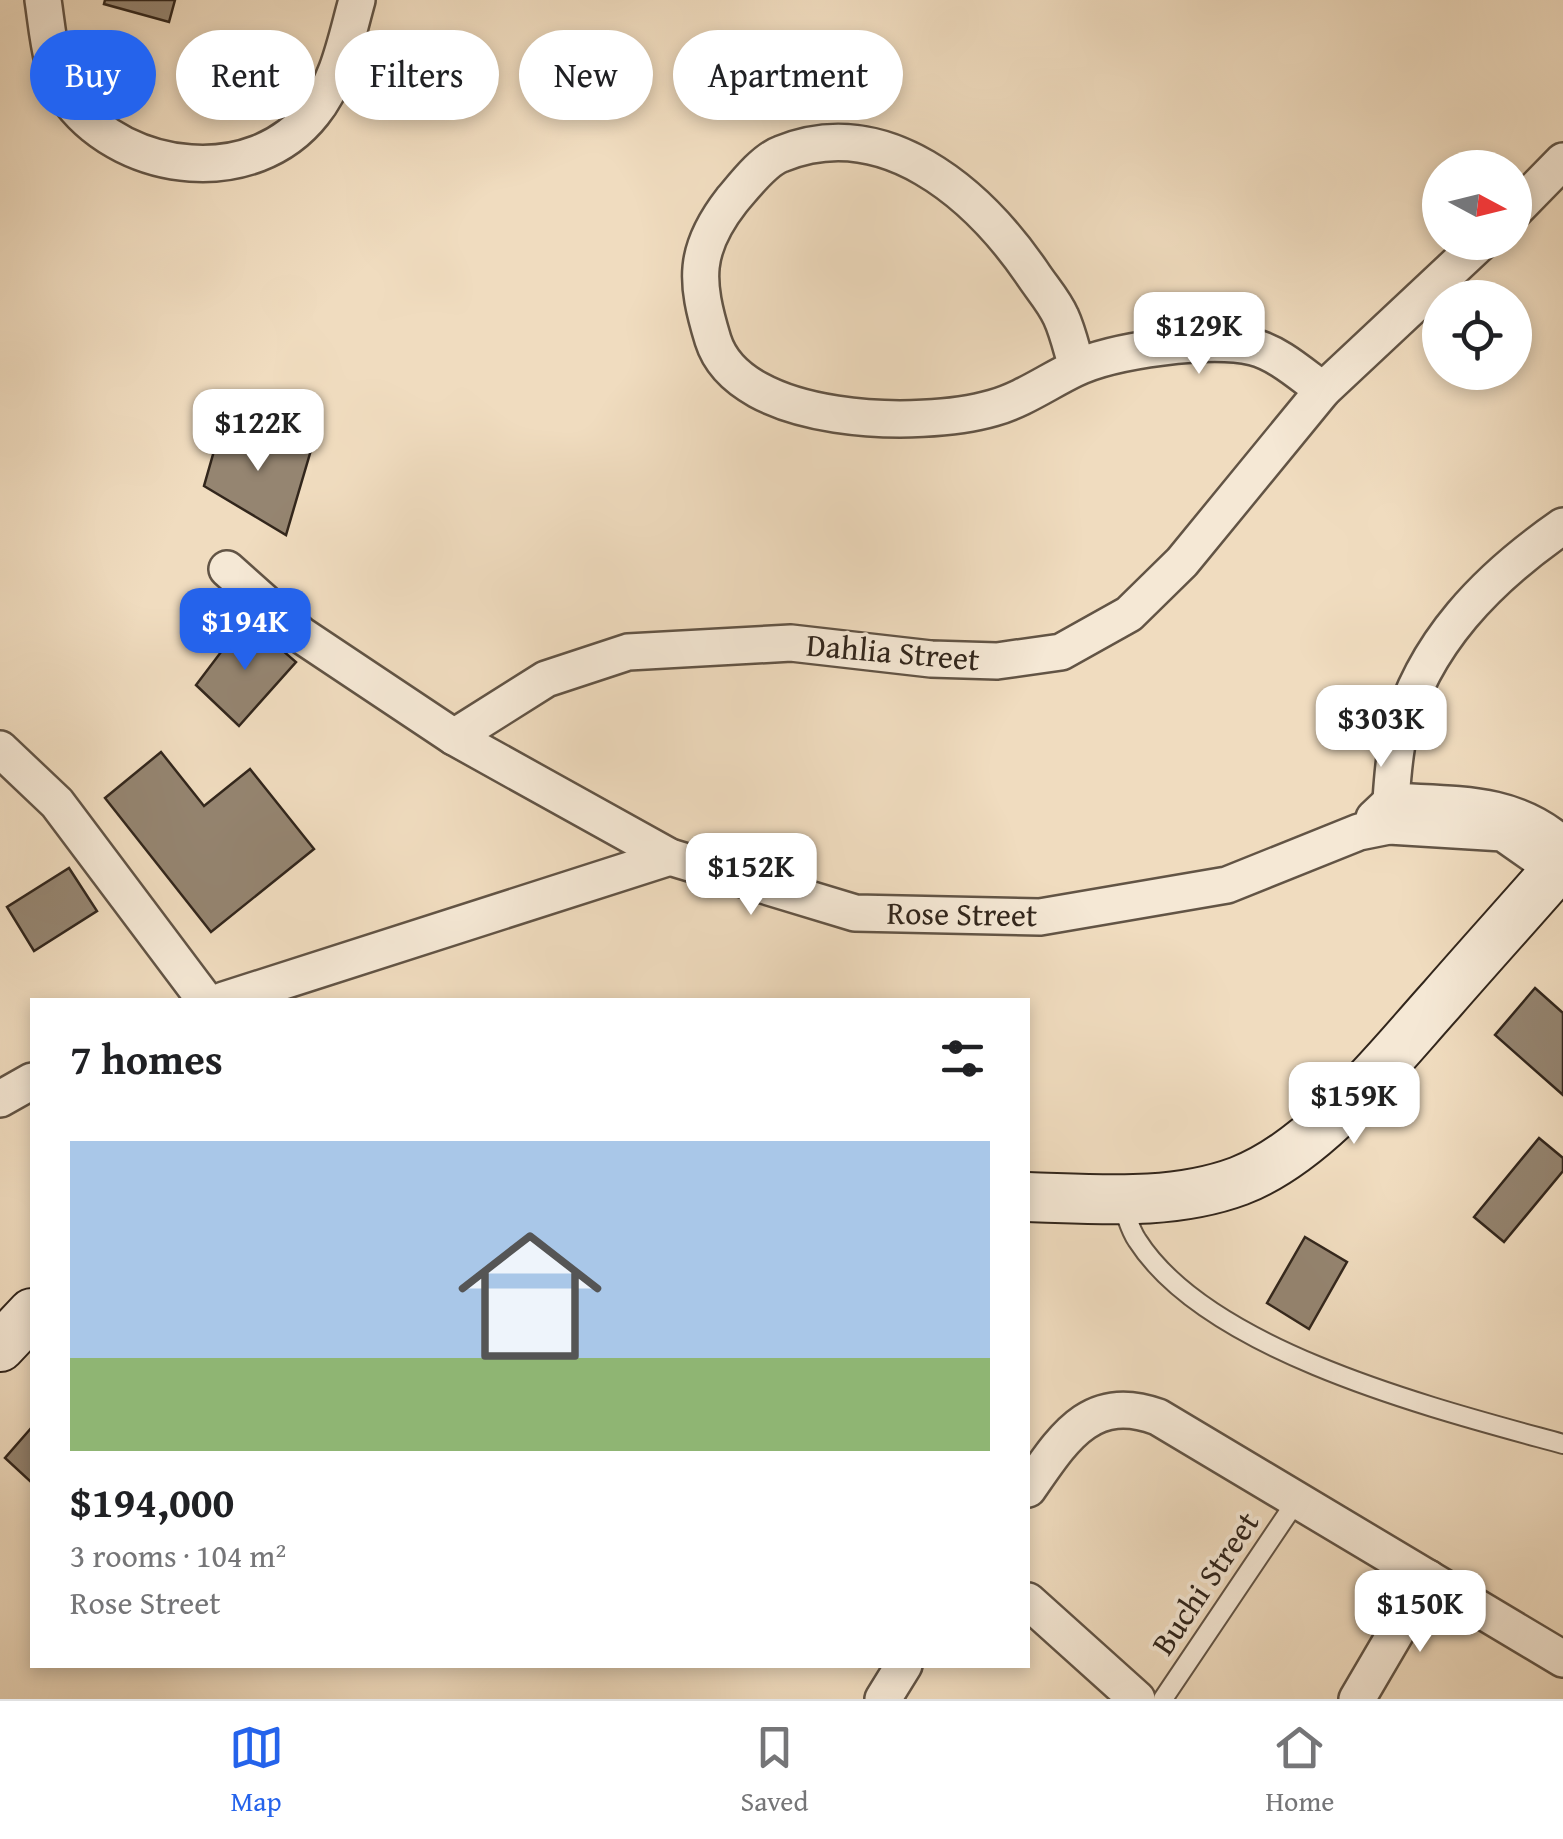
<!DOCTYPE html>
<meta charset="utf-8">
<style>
:root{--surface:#fff;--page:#f6f6f6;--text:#202124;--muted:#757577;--line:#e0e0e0;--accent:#2563eb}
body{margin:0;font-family:"Gentium Book Plus",serif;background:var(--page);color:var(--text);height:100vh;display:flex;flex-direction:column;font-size:38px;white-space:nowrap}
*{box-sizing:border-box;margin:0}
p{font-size:32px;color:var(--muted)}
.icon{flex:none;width:55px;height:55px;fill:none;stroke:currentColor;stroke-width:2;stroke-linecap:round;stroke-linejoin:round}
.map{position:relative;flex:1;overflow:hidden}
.details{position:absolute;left:30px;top:998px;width:1000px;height:670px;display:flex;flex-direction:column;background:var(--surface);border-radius:0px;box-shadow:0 5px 15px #0003}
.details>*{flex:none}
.hud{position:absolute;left:30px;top:30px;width:1000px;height:90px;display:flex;gap:20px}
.needle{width:65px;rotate:97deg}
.controls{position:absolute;left:1422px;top:150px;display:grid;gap:20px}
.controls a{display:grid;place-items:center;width:110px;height:110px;border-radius:50%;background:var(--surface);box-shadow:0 5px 15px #0003;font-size:50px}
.price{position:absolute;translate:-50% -85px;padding:0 22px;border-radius:20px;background:#fff;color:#222;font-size:32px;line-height:65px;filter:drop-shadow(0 2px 5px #0008)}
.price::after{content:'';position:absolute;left:50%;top:60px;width:30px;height:22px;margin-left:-15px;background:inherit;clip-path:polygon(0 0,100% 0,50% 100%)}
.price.on{background:var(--accent);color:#fff}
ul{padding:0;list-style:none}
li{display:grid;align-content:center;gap:20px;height:530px;padding:0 40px}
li+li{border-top:2px solid var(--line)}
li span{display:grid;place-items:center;height:310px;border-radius:0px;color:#555}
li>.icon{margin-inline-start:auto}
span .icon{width:180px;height:180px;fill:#fffc;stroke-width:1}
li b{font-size:42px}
h2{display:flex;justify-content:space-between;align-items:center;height:120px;padding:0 40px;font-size:42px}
.tag{padding:0 35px;border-radius:45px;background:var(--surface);box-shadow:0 5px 15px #0003;font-size:35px;line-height:90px}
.tag.on{background:var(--accent);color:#fff}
.tabs{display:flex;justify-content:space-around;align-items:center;height:140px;border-top:2px solid var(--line);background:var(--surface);font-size:28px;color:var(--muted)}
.tabs a{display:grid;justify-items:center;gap:5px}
.tabs .on{color:var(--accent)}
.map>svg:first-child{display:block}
.building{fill:#958571;stroke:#32261c;stroke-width:2.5}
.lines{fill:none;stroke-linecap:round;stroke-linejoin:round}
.lane-casing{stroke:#625445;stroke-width:22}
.street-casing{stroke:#625445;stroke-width:40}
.secondary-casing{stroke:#32261c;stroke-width:52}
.lane{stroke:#f5e8d5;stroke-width:18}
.street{stroke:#f5e8d5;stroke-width:35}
.secondary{stroke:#f5e8d5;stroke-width:48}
.labels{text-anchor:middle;stroke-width:8;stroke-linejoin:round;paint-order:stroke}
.street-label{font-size:32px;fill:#32261c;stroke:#f5e8d5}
</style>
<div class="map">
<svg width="1563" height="1699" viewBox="0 0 1563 1699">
<rect width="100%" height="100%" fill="#f0dcbf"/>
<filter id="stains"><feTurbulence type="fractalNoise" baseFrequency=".002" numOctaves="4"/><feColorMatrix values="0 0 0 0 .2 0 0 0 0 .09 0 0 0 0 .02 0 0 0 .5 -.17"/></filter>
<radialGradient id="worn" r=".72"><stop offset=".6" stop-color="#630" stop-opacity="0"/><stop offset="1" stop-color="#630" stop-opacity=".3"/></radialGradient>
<g class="building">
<polygon points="105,0 175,0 169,22 104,4"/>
<polygon points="222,423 311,450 286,535 204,486"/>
<polygon points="246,619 296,662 239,726 196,685"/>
<polygon points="161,752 204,806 250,769 314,849 211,932 105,798"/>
<polygon points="69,868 97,911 34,951 7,907"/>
<polygon points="1535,988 1563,1013 1563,1095 1495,1035"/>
<polygon points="1539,1138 1563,1158 1563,1171 1504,1242 1474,1217"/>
<polygon points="1305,1237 1347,1262 1309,1329 1267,1303"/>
<polygon points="32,1427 32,1483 5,1458"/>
</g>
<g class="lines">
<g class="lane-casing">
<g id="lane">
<path d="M1122,1205c5,11 8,25 15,35 72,113 303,170 426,204"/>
<polyline points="1163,1699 1297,1500"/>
</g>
</g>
<g class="street-casing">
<g id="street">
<path d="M43,0c5,33 7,74 28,102 56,72 182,87 242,11 26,-32 33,-74 44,-113"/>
<polyline points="1515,210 1563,161"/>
<path d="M1077,367c-5,-16 -9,-35 -16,-50 -7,-16 -20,-30 -29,-44 -55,-80 -148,-161 -251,-119 -17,6 -37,32 -49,46 -39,50 -37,81 -19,140 27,86 208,89 280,68 29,-8 54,-26 81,-39 39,-19 136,-32 179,-22 25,6 49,28 70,43"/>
<polyline points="227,569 301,635 454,737 670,857 855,913 1040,917 1227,885 1359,832 1389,826 1503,833 1556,870"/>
<polyline points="454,737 546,679 628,652 791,643 931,659 997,661 1061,652 1129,614 1182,562 1323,390 1481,242"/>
<polyline points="0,749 57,803 205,1000"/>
<path d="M1374,818l18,-17c63,4 121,-1 171,44"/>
<path d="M1389,826c3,-30 3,-63 10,-92 24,-91 89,-156 164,-208"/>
<polyline points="224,1000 670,857"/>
<polyline points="0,1099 32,1081"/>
<path d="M1028,1489c35,-50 62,-97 130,-72l405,242"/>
<polyline points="1028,1601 1137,1699"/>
<polyline points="883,1699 904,1665"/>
<polyline points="1357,1699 1428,1578"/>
</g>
</g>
<g class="secondary-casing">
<g id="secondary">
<path d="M1028,1197c70,2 144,9 211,-16 78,-30 148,-121 203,-182 40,-46 81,-91 121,-137"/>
<polyline points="0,1347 32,1313"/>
</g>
</g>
<use href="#lane" class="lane"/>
<use href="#street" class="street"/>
<use href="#secondary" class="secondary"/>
</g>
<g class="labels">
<g class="street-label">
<text transform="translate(893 652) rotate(5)" y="11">Dahlia Street</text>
<text transform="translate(962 914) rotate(1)" y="11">Rose Street</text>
<text transform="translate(1205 1583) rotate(-56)" y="11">Buchi Street</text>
</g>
</g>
<rect width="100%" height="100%" filter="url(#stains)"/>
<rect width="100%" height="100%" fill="url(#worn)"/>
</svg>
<div class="controls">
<a><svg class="needle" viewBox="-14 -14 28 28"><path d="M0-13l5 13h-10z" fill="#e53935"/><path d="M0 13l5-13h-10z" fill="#757577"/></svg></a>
<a><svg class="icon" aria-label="locate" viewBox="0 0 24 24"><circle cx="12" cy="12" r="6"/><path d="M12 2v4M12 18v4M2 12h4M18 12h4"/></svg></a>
</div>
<b class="price" style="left:1199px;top:377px">$129K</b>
<b class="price" style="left:258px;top:474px">$122K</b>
<b class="price on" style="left:245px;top:673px">$194K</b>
<b class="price" style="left:1381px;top:770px">$303K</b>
<b class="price" style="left:751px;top:918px">$152K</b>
<b class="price" style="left:1354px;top:1147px">$159K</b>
<b class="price" style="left:1420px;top:1655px">$150K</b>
<div class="hud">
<a class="tag on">Buy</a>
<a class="tag">Rent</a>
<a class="tag">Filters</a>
<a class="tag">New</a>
<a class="tag">Apartment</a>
</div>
<section class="details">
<h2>7 homes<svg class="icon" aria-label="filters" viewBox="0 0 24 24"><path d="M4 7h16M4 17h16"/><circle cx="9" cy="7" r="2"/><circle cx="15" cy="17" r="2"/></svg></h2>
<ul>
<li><span style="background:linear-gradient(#a9c7e8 70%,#8fb573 0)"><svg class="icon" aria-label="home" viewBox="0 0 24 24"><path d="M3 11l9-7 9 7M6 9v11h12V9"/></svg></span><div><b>$194,000</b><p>3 rooms · 104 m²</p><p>Rose Street</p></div></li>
</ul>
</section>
</div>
<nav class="tabs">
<a class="on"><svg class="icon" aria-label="map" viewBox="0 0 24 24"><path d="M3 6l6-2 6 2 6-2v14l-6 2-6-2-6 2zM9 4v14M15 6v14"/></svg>Map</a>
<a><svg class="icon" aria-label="saved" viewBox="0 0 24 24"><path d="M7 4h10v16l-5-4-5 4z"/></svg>Saved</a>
<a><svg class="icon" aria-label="home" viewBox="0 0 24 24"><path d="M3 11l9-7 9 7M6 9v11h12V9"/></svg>Home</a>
</nav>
